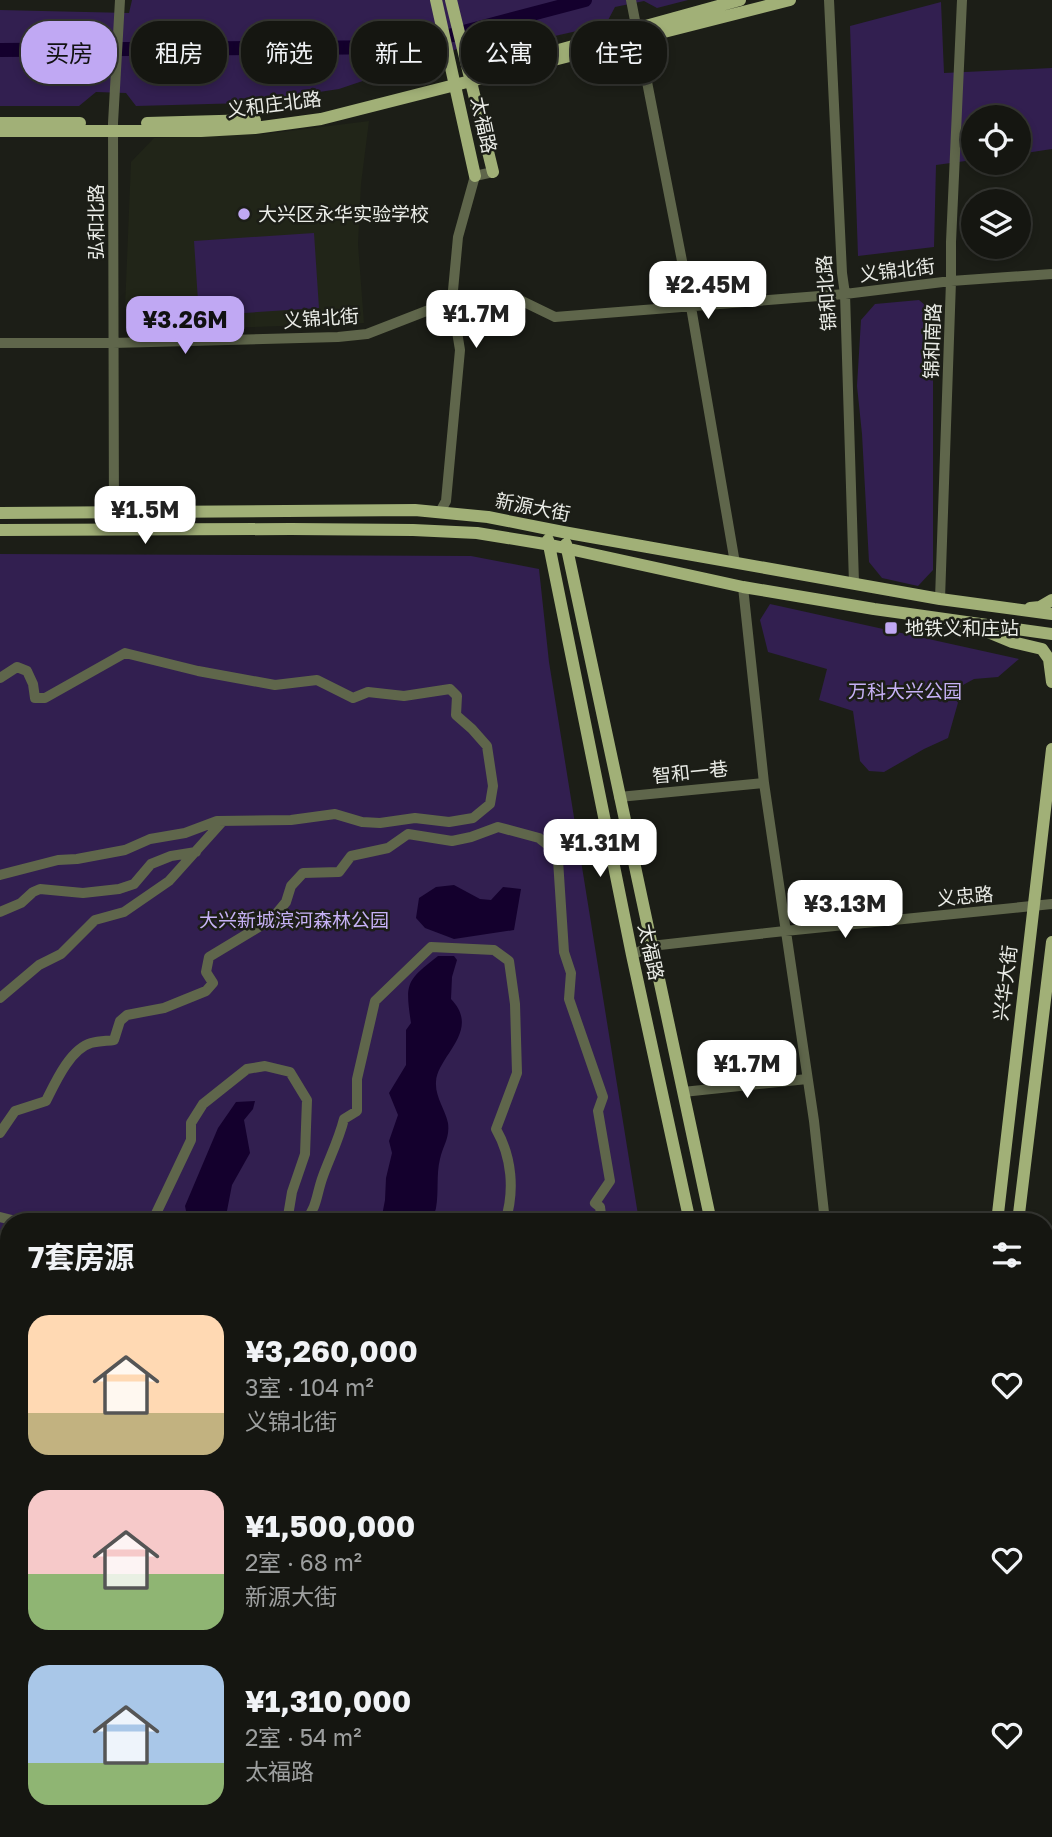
<!DOCTYPE html>
<html lang="zh">
<meta charset="utf-8">
<style>
:root{--surface:#151611;--page:#22231f;--text:#f1f3f6;--muted:#9d9f9f;--line:#343531;--accent:#c0a8f3}
body{margin:0;font-family:"Golos Text","Noto Sans SC",sans-serif;background:var(--page);color:var(--text);height:100vh;display:flex;flex-direction:column;font-size:26px;white-space:nowrap}
*{box-sizing:border-box;margin:0}
p{font-size:23px;color:var(--muted)}
.icon{flex:none;width:38px;height:38px;fill:none;stroke:currentColor;stroke-width:2;stroke-linecap:round;stroke-linejoin:round}
.map{position:relative;flex:1;overflow:hidden}
.side{position:absolute;left:0px;top:1213px;width:1054px;height:625px;display:flex;flex-direction:column;background:var(--surface);border-radius:28px 28px 0 0;box-shadow:0 4px 10px #0003,0 0 0 2px var(--line)}
.side>*{flex:none}
.hud{position:absolute;left:21px;top:21px;width:700px;height:63px;display:flex;gap:14px}
.tools{position:absolute;left:961px;top:105px;display:grid;gap:14px}
.tools a{display:grid;place-items:center;width:70px;height:70px;border-radius:50%;background:var(--surface);box-shadow:0 4px 10px #0003,0 0 0 2px var(--line);font-size:35px}
.price{position:absolute;translate:-50% -60px;padding:0 16px;border-radius:14px;background:#fff;color:#222;font-size:23px;line-height:46px;filter:drop-shadow(0 2px 4px #0008)}
.price::after{content:'';position:absolute;left:50%;top:42px;width:21px;height:16px;margin-left:-10px;background:inherit;clip-path:polygon(0 0,100% 0,50% 100%)}
.price.current{background:var(--accent);color:#111}
ul{padding:0;list-style:none}
li{display:flex;align-items:center;gap:21px;height:175px;padding:0 28px}
li span{display:grid;place-items:center;flex:none;width:196px;height:140px;border-radius:21px;color:#555}
li>.icon{margin-inline-start:auto}
span .icon{width:84px;height:84px;fill:#fffc;stroke-width:1}
li b{font-size:30px}
h2{display:flex;justify-content:space-between;align-items:center;height:84px;padding:0 28px;font-size:30px}
.chip{padding:0 24px;border-radius:28px;background:var(--surface);box-shadow:0 4px 10px #0003,0 0 0 2px var(--line);font-size:24px;line-height:63px}
.chip.current{background:var(--accent);color:#111}
.map>svg:first-child{display:block}
</style>
<div class="map">
<svg width="1052" height="1837" viewBox="0 0 1052 1837">
<rect width="100%" height="100%" fill="#1c1e17"/>
<path fill="#212518" d="M369,121L361,184L358,244L364,323L197,329L143,321L125,308L131,162L154,138L265,134Z"/>
<path fill="#321f50" d="M132,0H688L657,8L644,1L615,7L606,24C564,35 522,42 480,52L472,44L339,89L246,103L136,106L126,93L96,92L79,106H0V10L129,13Z
M941,2L944,73L1052,68V149L1019,154L1018,117H973V160L936,165L934,247L858,256L850,26Z
M314,233L319,308L199,316L194,241Z
M919,300L933,312V570L918,586L882,578L869,562L862,434L857,386L861,320L875,304Z
M0,554L471,556L539,569L549,662L639,1221L9,1222V1829H736L738,1837H0Z
M770,604L1019,659L998,677L974,679L963,685L948,738L924,749L884,772L869,771L860,761L853,711L819,700L827,669L768,652L760,620Z
M1052,1525V1837H971L972,1829H1045V1526Z"/>
<path fill="#14002d" d="M454,885L480,899L491,900L503,887L521,889L514,930L454,939L425,928L416,918L419,898L436,887Z
M438,956H454L457,960L452,977L451,999C482,1031 437,1056 436,1082C435,1097 445,1109 448,1123C450,1138 443,1145 440,1159C436,1175 439,1192 436,1208C435,1214 431,1217 428,1221H381L385,1200L386,1178L392,1153L389,1141L398,1115L389,1093L406,1065V1030L411,1023C405,983 406,981 438,956Z
M255,1101L253,1109L244,1120L250,1153L232,1185L225,1221H188L185,1206L218,1128L236,1102Z
M9,1321V1363L0,1369V1329Z
M200,1829H253L258,1837H204Z
M379,1829H428L434,1835L458,1829H483V1837H390Z"/>
<g fill="none" stroke-linecap="round" stroke-linejoin="round">
<path stroke="#14002d" stroke-width="14" d="M0,50L407,47L585,0"/>
<path stroke="#5f664b" stroke-width="10" d="M631,0L691,307L735,563
M829,0L842,273L845,294L854,583
M0,343H113L338,337L367,334L452,301H522L555,317L845,294L951,281L1052,274
M440,512L446,501L460,350L452,301L458,237L475,176L493,172
M114,529L113,123L120,0
M743,587L764,783L814,1121L825,1222
M940,599L951,281V242L962,0
M0,678L17,667L27,671L33,684L35,698H45L125,653L198,671L275,685L317,680L353,698L368,692L404,696L450,689L457,696L456,715L472,729L487,746L493,786L490,804L473,818L449,822L415,818L380,823L362,822L335,814L291,820L217,821L185,833L150,839L125,850L77,859L58,860L0,875
M619,797L764,783
M0,912L21,903L33,892L40,889L83,893L119,889L134,884L151,864L171,856L196,852
M632,955L651,946L785,931L1052,904
M0,998L39,965L61,954L95,920L124,912L169,881L222,822
M683,1092L807,1079
M0,1133L15,1111L46,1101C55,1083 70,1049 91,1043C99,1041 107,1041 114,1040L120,1021L127,1015L164,1008L206,991L213,983L206,972L209,957L272,919L286,902L291,886L303,873L339,872L351,856L388,848L408,834L452,841L471,837L498,827L539,838L553,849L558,860L564,952L571,973L569,999L603,1097L598,1111L610,1181L595,1203L600,1207L602,1222
M0,1217L20,1222
M152,1222L191,1140V1123L203,1104L247,1069L265,1066L290,1072L307,1100L305,1154L292,1192L287,1222
M305,1222C318,1205 316,1195 323,1176C330,1157 339,1139 344,1119L357,1111V1079L375,1001L431,947L494,950L509,961L515,1004L517,1073L496,1129C512,1157 515,1191 505,1222
M0,1310L9,1300
M1045,1349H1052
M0,1491L9,1484
M1045,1528H1052
M0,1616L9,1606
M1045,1630L1052,1634
M0,1636L9,1638
M0,1819L9,1820
M69,1829L99,1837
M112,1829L116,1837
M147,1829L151,1837
M285,1829L291,1837
M726,1829L727,1837
M612,1837L615,1829
M967,1837L968,1829"/>
<path stroke="#a1b077" stroke-width="12" d="M436,0L475,176
M451,0L493,172
M504,65L740,0
M0,123H80
M147,123L255,120
M0,131H201L255,128L321,119L790,0
M0,513L415,510L488,517L563,532L940,599L1052,614
M0,530L291,529L413,530L477,533L551,545L743,587L874,609L1052,634
M548,540L632,955L690,1222
M566,544L711,1222
M1030,608L1040,607L1052,600
M983,630L1012,642L1042,649L1049,659L1052,682
M997,1222L1052,749
M1018,1222L1052,942"/>
</g>
<g fill="#c0a8f3" stroke="#1c1e17" stroke-width="2.5">
<circle cx="244" cy="214" r="7"/>
<rect x="884" y="621" width="14" height="14" rx="3.5"/>
</g>
<g text-anchor="middle" stroke-width="5" stroke-linejoin="round" paint-order="stroke">
<g font-size="19" fill="#eaece7" stroke="#1c1e17">
<text transform="translate(274 104) rotate(-7)" y="7">义和庄北路</text>
<text transform="translate(484 125) rotate(78)" y="7">太福路</text>
<text transform="translate(96 222) rotate(-90)" y="7">弘和北路</text>
<text transform="translate(897 270) rotate(-7)" y="7">义锦北街</text>
<text transform="translate(826 293) rotate(-94)" y="7">锦和北路</text>
<text transform="translate(321 318) rotate(-4)" y="7">义锦北街</text>
<text transform="translate(932 341) rotate(-88)" y="7">锦和南路</text>
<text transform="translate(533 507) rotate(11)" y="7">新源大街</text>
<text transform="translate(690 772) rotate(-6)" y="7">智和一巷</text>
<text transform="translate(965 896) rotate(-5)" y="7">义忠路</text>
<text transform="translate(651 952) rotate(78)" y="7">太福路</text>
<text transform="translate(1005 983) rotate(-83)" y="7">兴华大街</text>
</g>
<g font-size="19" fill="#eaece7" stroke="#1c1e17" text-anchor="start">
<text x="258" y="221">大兴区永华实验学校</text>
<text x="905" y="635">地铁义和庄站</text>
</g>
<g font-size="19" fill="#c6b1f5" stroke="#1c1e17">
<text x="905" y="698">万科大兴公园</text>
<text x="294" y="927">大兴新城滨河森林公园</text>
</g>
</g>
</svg>
<div class="tools">
<a><svg class="icon" aria-label="locate" viewBox="0 0 24 24"><circle cx="12" cy="12" r="6"/><path d="M12 2v4M12 18v4M2 12h4M18 12h4"/></svg></a>
<a><svg class="icon" aria-label="layers" viewBox="0 0 24 24"><path d="M12 4l9 5-9 5-9-5zM3 14l9 5 9-5"/></svg></a>
</div>
<b class="price" style="left:708px;top:321px">¥2.45M</b>
<b class="price" style="left:476px;top:350px">¥1.7M</b>
<b class="price current" style="left:185px;top:356px">¥3.26M</b>
<b class="price" style="left:145px;top:546px">¥1.5M</b>
<b class="price" style="left:600px;top:879px">¥1.31M</b>
<b class="price" style="left:845px;top:940px">¥3.13M</b>
<b class="price" style="left:747px;top:1100px">¥1.7M</b>
<div class="hud">
<a class="chip current">买房</a>
<a class="chip">租房</a>
<a class="chip">筛选</a>
<a class="chip">新上</a>
<a class="chip">公寓</a>
<a class="chip">住宅</a>
</div>
<section class="side">
<h2>7套房源<svg class="icon" aria-label="filters" viewBox="0 0 24 24"><path d="M4 7h16M4 17h16"/><circle cx="9" cy="7" r="2"/><circle cx="15" cy="17" r="2"/></svg></h2>
<ul>
<li><span style="background:linear-gradient(#ffd9b3 70%,#c2b280 0)"><svg class="icon" aria-label="home" viewBox="0 0 24 24"><path d="M3 11l9-7 9 7M6 9v11h12V9"/></svg></span><div><b>¥3,260,000</b><p>3室 · 104 m²</p><p>义锦北街</p></div><svg class="icon" aria-label="heart" viewBox="0 0 24 24"><path d="M12 20l-8-8c-3-5 5-10 8-4 3-6 11-1 8 4z"/></svg></li>
<li><span style="background:linear-gradient(#f6c9c9 60%,#8fb573 0)"><svg class="icon" aria-label="home" viewBox="0 0 24 24"><path d="M3 11l9-7 9 7M6 9v11h12V9"/></svg></span><div><b>¥1,500,000</b><p>2室 · 68 m²</p><p>新源大街</p></div><svg class="icon" aria-label="heart" viewBox="0 0 24 24"><path d="M12 20l-8-8c-3-5 5-10 8-4 3-6 11-1 8 4z"/></svg></li>
<li><span style="background:linear-gradient(#a9c7e8 70%,#8fb573 0)"><svg class="icon" aria-label="home" viewBox="0 0 24 24"><path d="M3 11l9-7 9 7M6 9v11h12V9"/></svg></span><div><b>¥1,310,000</b><p>2室 · 54 m²</p><p>太福路</p></div><svg class="icon" aria-label="heart" viewBox="0 0 24 24"><path d="M12 20l-8-8c-3-5 5-10 8-4 3-6 11-1 8 4z"/></svg></li>
</ul>
</section>
</div>
